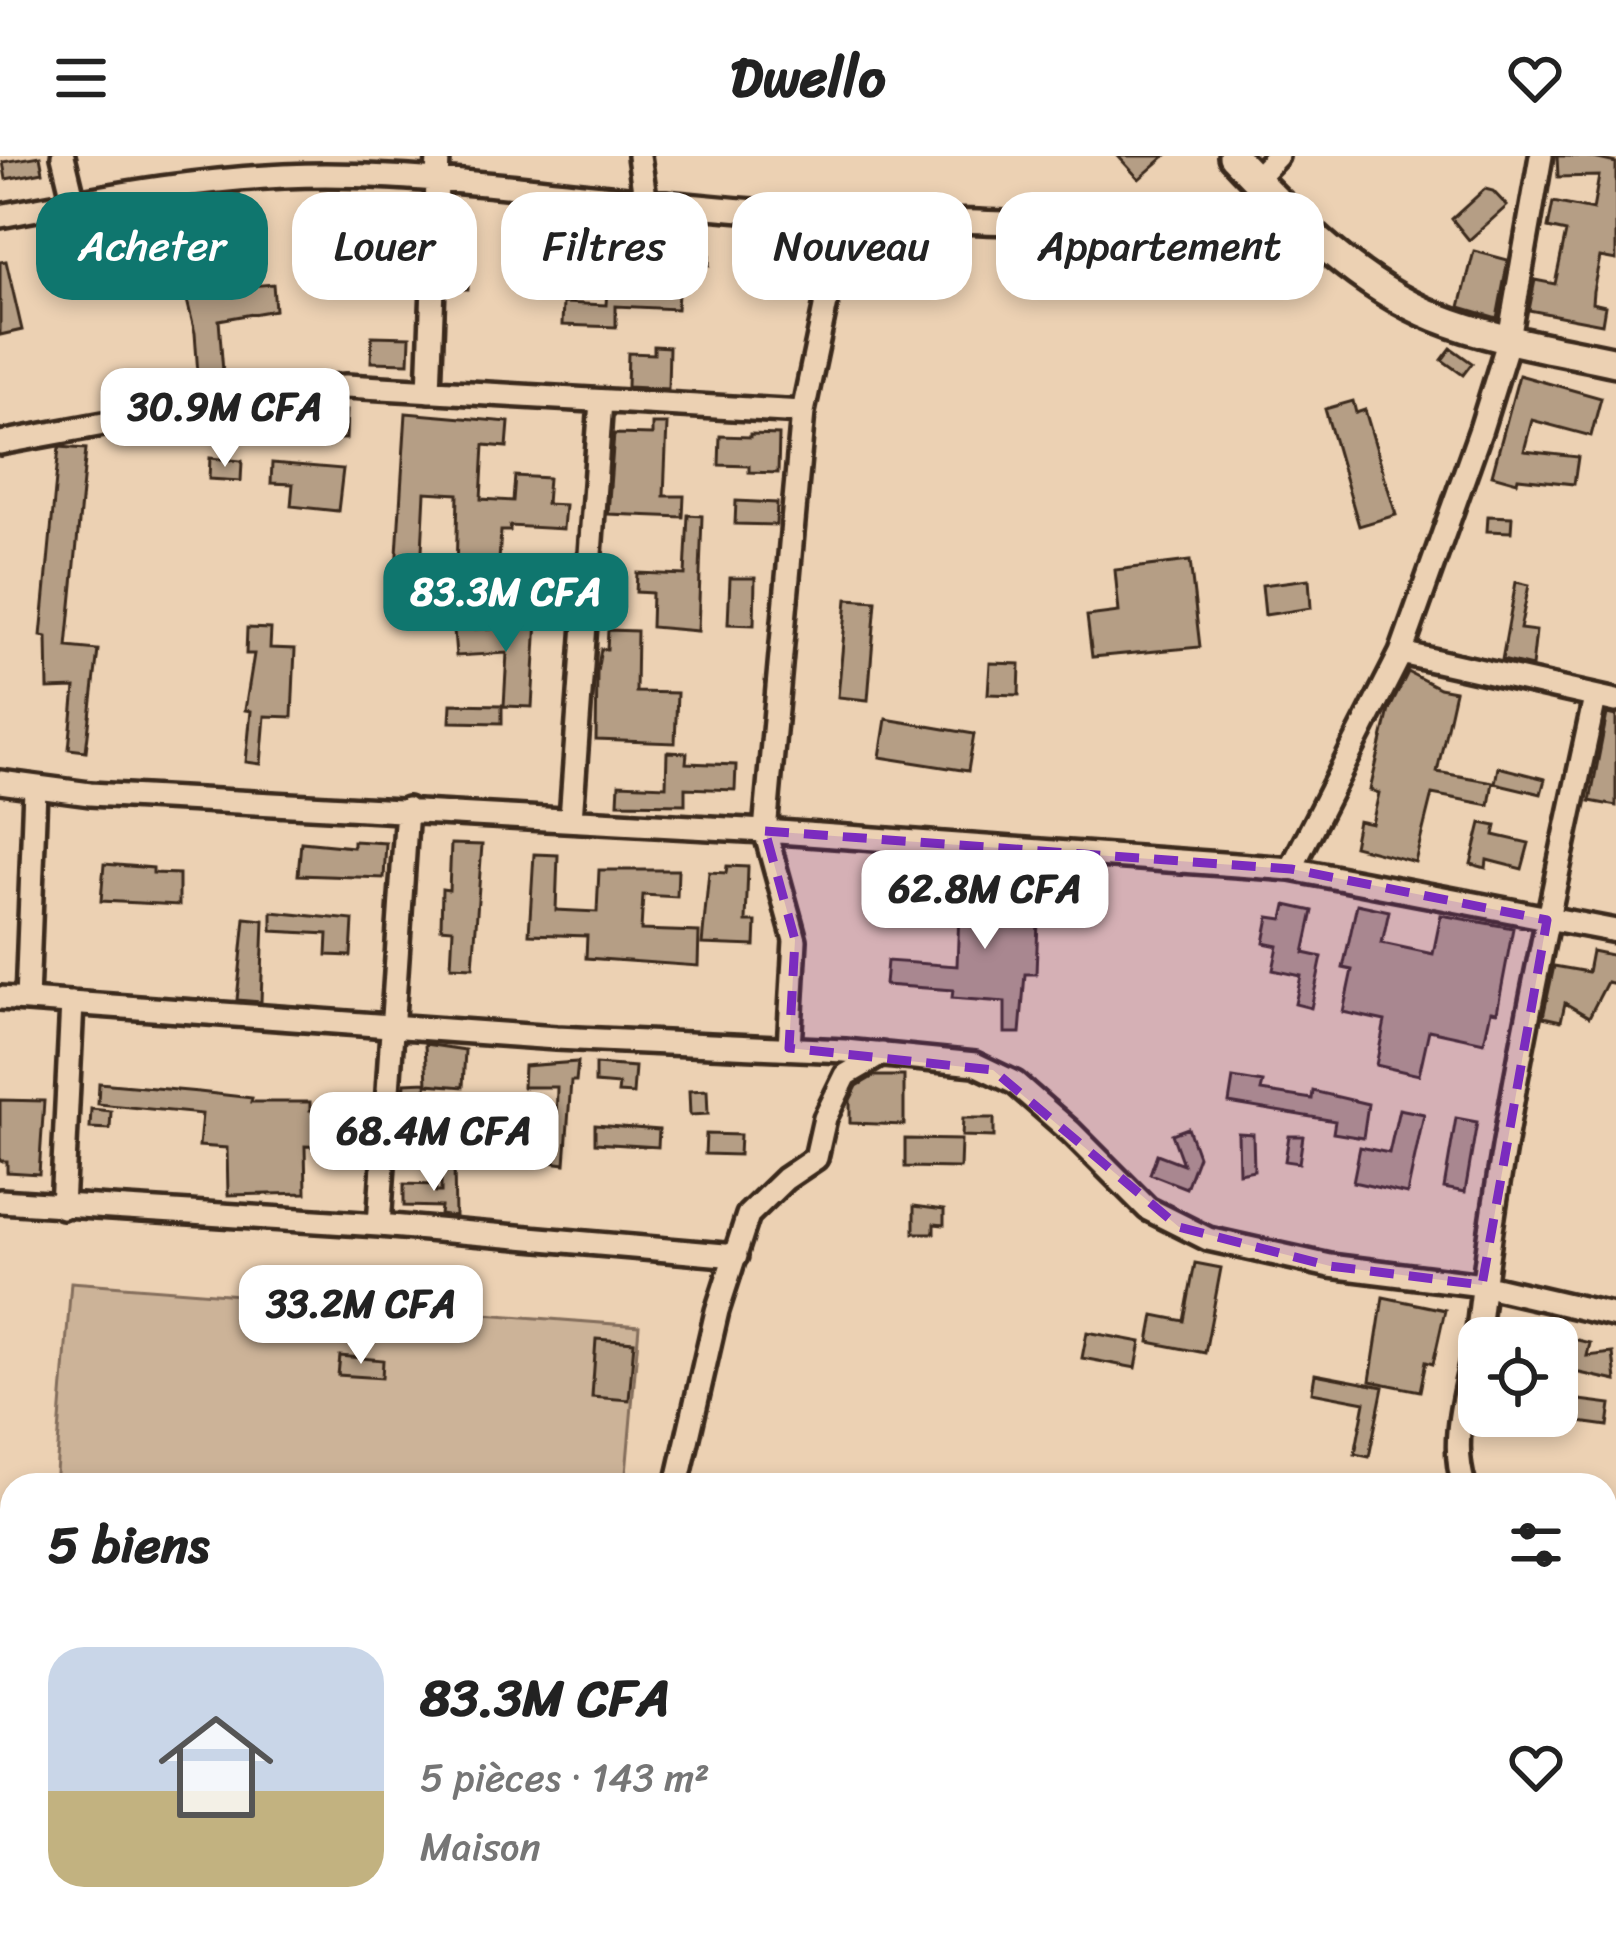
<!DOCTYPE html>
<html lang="fr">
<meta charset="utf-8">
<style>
:root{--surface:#fff;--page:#f2f2f2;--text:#222;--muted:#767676;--accent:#0f766e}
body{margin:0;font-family:Sriracha,sans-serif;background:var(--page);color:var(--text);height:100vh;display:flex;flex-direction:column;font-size:45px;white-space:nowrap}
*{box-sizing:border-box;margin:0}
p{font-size:39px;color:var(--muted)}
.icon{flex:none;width:66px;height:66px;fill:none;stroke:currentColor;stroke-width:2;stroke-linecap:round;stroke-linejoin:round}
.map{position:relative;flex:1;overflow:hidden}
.side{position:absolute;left:0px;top:1317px;width:1617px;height:468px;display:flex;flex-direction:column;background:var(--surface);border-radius:36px 36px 0 0;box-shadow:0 6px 18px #0003}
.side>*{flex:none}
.top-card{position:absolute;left:36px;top:36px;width:1545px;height:108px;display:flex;gap:24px}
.tools{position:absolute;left:1458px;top:1161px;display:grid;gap:24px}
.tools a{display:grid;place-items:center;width:120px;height:120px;border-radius:24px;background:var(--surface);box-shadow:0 6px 18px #0003;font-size:60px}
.price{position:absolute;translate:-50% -102px;padding:0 27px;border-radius:24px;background:#fff;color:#222;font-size:39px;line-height:78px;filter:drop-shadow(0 3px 6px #0008)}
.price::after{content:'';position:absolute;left:50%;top:72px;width:36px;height:27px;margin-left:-18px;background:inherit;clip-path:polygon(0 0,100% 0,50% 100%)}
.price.current{background:var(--accent);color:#fff}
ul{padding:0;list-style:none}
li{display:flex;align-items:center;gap:36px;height:300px;padding:0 48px}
li span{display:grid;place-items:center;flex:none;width:336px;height:240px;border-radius:36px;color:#555}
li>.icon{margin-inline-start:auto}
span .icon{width:144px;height:144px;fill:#fffc;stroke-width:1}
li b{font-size:51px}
h2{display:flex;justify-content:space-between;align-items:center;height:144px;padding:0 48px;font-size:51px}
.pill{padding:0 42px;border-radius:36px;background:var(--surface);box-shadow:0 6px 18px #0003;font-size:42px;line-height:108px}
.pill.current{background:var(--accent);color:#fff}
header{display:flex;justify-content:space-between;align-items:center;height:156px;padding:0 48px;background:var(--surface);font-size:54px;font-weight:700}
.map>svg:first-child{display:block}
</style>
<header><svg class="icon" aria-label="menu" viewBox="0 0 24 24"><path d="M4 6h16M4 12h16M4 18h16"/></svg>Dwello<svg class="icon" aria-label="heart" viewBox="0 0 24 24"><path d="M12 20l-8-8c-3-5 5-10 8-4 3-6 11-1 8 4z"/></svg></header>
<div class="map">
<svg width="1616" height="1785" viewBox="0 0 1616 1785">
<rect width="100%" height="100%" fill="#ecd1b3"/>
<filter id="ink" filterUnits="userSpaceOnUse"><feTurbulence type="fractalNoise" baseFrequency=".00833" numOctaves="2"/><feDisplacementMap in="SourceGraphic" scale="24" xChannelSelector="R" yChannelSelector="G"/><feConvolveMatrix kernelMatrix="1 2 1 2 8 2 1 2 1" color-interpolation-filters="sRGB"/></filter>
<g filter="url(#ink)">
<path fill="#ccb398" stroke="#846e5b" stroke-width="3" d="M71,1126L639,1170L625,1329H55Z"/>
<path fill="#b59e85" stroke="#3b2a1e" stroke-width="3" d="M40,0L43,16L6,23L3,6Z
M1118,0H1165L1139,23Z
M1557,0H1585L1616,7V104L1600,101L1593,135L1592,147L1605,150L1602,168L1529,154L1535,124L1555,128L1566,76L1548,72L1553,46L1593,54L1599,20L1558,21Z
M1485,33L1493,35L1507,50L1469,84L1452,63Z
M603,66L604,93L567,94L566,68Z
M681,75L710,76L709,109L680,107Z
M756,84L788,85L785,142H763L764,106L755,105Z
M1474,95L1508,104L1497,162L1460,151Z
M455,99H469L468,133H454Z
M380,102L381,111L418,113L417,131L343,130L342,103Z
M6,105L22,174L0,179V106Z
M1067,105L1101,106L1100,124L1067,123Z
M235,115L237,131L273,128L275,154L219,164L223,216L198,218L195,177L186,140L179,141L177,124Z
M607,134L678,137L677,153L616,150V171L562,169L563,147L606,149Z
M372,180L410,181L409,207L371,206Z
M654,190L669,191L668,233L627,231L628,197L654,198Z
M1451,192L1472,207L1463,219L1442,204Z
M1519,219L1601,242L1591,280L1532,264L1524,295L1578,301L1574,328L1518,322L1517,326L1492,319Z
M1353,245L1356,257L1365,254L1396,359L1359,370L1325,253Z
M296,253L347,254L346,283L296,282Z
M406,257L509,266L507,291L484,289L481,343L513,345L515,320L548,322L546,348L565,349L563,373L510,370V375H501L498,420L456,418L458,338L425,336L421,415L396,414Z
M652,268H667L664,340H684L683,361L608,358L614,278L652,279Z
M750,278L779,279L778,317L749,316V310L719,309L720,280L750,281Z
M59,291L86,293L67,491L98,494L86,595L69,593L75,532L48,533L47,481L41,480Z
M210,302L242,305L241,325L209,323Z
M272,307L343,313L338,355L291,350L293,328L271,327Z
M736,345L777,347L776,369L735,368Z
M688,359L702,360L698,475L651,471L652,437L636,436L637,417L685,419Z
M1488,360L1512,361L1511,376L1487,375Z
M1190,405L1200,491L1092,501L1087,460L1119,456L1115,414Z
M730,422H755L754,469L728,468Z
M1309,423L1311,452L1265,459L1262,429Z
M1516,426L1529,429L1520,473L1536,475L1532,511L1502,504Z
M847,443L876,445L868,544L838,541Z
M509,463L537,464L532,551L504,550L507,497L456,500L454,474L509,471Z
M247,472L271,473L270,492L295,493L292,561L265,560L261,608L246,606L251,555L245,554L254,498H246Z
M608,474L637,475L636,536L677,537L675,587L596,584L597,516L601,493H607Z
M990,507L1020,508L1019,539L988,538Z
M1408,516L1439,532L1455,535L1437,616L1493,626L1489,649L1432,638L1415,706L1353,690L1358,665L1372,668L1379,637L1370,634L1389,554Z
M451,548L502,549V567L450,566Z
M1607,558L1616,560V650L1590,645Z
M886,563L974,578L968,615L880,601Z
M667,596L687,597L686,607L736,609L735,634L685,632V648L618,647L619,628L666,630Z
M1498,611L1545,623L1541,638L1495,627Z
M1481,667L1496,670L1494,679L1529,687L1522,713L1487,704L1486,712L1471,708Z
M353,685L386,687L384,722L298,719L301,686L353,691Z
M451,688L482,689L473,811L451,810L453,773L441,772L442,733L449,734Z
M534,698L558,699L556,754L597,756L599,714H678L677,741L643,739L641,774L699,776L698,810L586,802L587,780L529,778Z
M104,708L153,712V717L179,718V749L101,745Z
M727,710L748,711L746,766H756L755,790L702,788L709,716L726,717Z
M960,730L1039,738L1036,818H1025L1020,877H1005V846L952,842L953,834L885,829L887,805L957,810Z
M1357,748L1389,755L1382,787L1433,798L1441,759L1513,772L1497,856L1491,855L1484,886L1429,874L1419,919L1376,909L1385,865L1343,856L1352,814L1343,812Z
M1286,749L1313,755L1304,797L1322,801L1311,852L1295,848L1301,820L1273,814L1278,790L1264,787L1269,761L1283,763Z
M272,756L353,764L351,800L327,799L328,778L272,775Z
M245,762L264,764L261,846L237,844Z
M1592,795L1616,800V828L1607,826L1589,861L1565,847L1561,865L1543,861L1554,810L1588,816Z
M425,888L465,894L463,931L427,928Z
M578,906L576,925H571L565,1008L513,1001L407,997L408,972L402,971L405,927L426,926L428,959L465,961V952L520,953L517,980L548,984L549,971L556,972L557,931H523L524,910Z
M595,908L635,911L633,938L618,937L619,929L595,927Z
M874,920H904V969L850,967V944L857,930Z
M1233,922L1263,927L1261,935L1312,943L1313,935L1368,948L1363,982L1333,977L1335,965L1229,947Z
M99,927L199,936L252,942L251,946H310V954L334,956L332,991L305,990L306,1037L228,1039L227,992L199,990L202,958L98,948Z
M707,934L708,958L690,959L689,935Z
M0,944L44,945L39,1018L7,1016V1005H0Z
M91,953L111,955L110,973L90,972Z
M1399,953L1424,958L1407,1038L1353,1026L1360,991L1389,997Z
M963,962H994V981L962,980Z
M1456,962L1477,966L1465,1036L1444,1032Z
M595,969L659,974L658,991L595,987Z
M1188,972L1198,1000L1186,1032L1150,1018L1157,998L1183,1008L1172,978Z
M1238,977L1253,978L1254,1014L1239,1017Z
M706,978L740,979L739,999L705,998Z
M1289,980H1303L1299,1007L1285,1005Z
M905,983L961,984L960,1012L905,1011Z
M441,1011H454L455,1061L440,1059L441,1051L404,1050V1028L436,1029V1036H441Z
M914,1050L944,1054V1069L934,1068V1077H914Z
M1195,1107L1221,1112L1205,1197L1149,1186L1154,1159L1184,1165Z
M1383,1141L1445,1154L1433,1208L1426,1206L1420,1235L1370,1225Z
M1087,1176L1141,1186L1136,1212L1082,1202Z
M1557,1179L1590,1187L1587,1200L1613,1197L1616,1225L1557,1212Z
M596,1183L634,1186L629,1244L592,1241Z
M340,1200L383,1204L382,1222L338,1219Z
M1315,1218L1383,1231L1369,1301L1355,1298L1365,1246L1312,1236Z
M1557,1241L1611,1248L1608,1270L1557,1263Z"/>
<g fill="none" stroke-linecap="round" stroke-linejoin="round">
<g stroke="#3b2a1e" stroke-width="30">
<path id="minor" d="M63,0L74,46
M639,0L646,48
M1255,23L1277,0
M0,60C106,40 217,19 325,19C473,20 620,46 769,56C947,68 1126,69 1305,75
M429,235L438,0
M0,287L284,235L346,230L803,256
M1401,497L1616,545
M0,626L90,638L765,675L1291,713L1616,775
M571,663L601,245
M1291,713L1401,497L1481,273L1509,183L1541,0
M0,842L556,882L845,895L975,908L1015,927L1071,976L1148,1053L1208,1083L1330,1110L1482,1129L1616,1160
M27,844L35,633
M789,892L795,784L765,675L803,256L844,61
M0,1045L379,1069L736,1100
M62,1051L72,847
M379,1069L407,653
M677,1329L717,1155L748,1059L785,1023L816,1002L825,962L846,919L882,898
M1464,1329C1447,1277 1473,1218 1479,1166C1503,956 1551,748 1595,542
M1605,1592L1616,1612
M0,1605L12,1608
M543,1773L557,1785"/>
</g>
<g stroke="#3b2a1e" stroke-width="36">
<path id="tertiary" d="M1233,0C1293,62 1353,127 1436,161C1493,184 1556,193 1616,206"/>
</g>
<use href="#minor" stroke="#ecd1b3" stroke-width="21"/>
<use href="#tertiary" stroke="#ecd1b3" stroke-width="27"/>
</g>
</g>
<path fill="#7b2cbf" fill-opacity="0.2" stroke="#7b2cbf" stroke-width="9" stroke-dasharray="24 15" stroke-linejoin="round" d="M765,675L1291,713L1547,764L1482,1129L1330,1110L1179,1071L993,914L789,892L795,784Z"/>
</svg>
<div class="tools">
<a><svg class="icon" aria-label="locate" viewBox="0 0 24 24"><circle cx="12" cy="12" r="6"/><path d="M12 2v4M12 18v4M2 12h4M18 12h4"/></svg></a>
</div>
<b class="price" style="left:225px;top:314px">30.9M CFA</b>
<b class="price current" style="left:506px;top:499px">83.3M CFA</b>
<b class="price" style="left:985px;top:796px">62.8M CFA</b>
<b class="price" style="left:434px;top:1038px">68.4M CFA</b>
<b class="price" style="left:361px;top:1211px">33.2M CFA</b>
<div class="top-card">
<a class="pill current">Acheter</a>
<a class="pill">Louer</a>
<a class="pill">Filtres</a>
<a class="pill">Nouveau</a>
<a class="pill">Appartement</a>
</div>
<section class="side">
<h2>5 biens<svg class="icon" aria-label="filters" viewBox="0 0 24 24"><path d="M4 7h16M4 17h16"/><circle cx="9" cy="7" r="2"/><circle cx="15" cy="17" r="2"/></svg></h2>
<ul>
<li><span style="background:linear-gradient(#c9d6e8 60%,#c2b280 0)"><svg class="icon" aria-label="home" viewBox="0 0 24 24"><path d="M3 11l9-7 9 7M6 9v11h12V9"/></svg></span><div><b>83.3M CFA</b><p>5 pièces · 143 m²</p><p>Maison</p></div><svg class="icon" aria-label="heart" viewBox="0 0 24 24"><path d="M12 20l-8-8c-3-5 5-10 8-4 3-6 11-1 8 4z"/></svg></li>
</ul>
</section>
</div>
